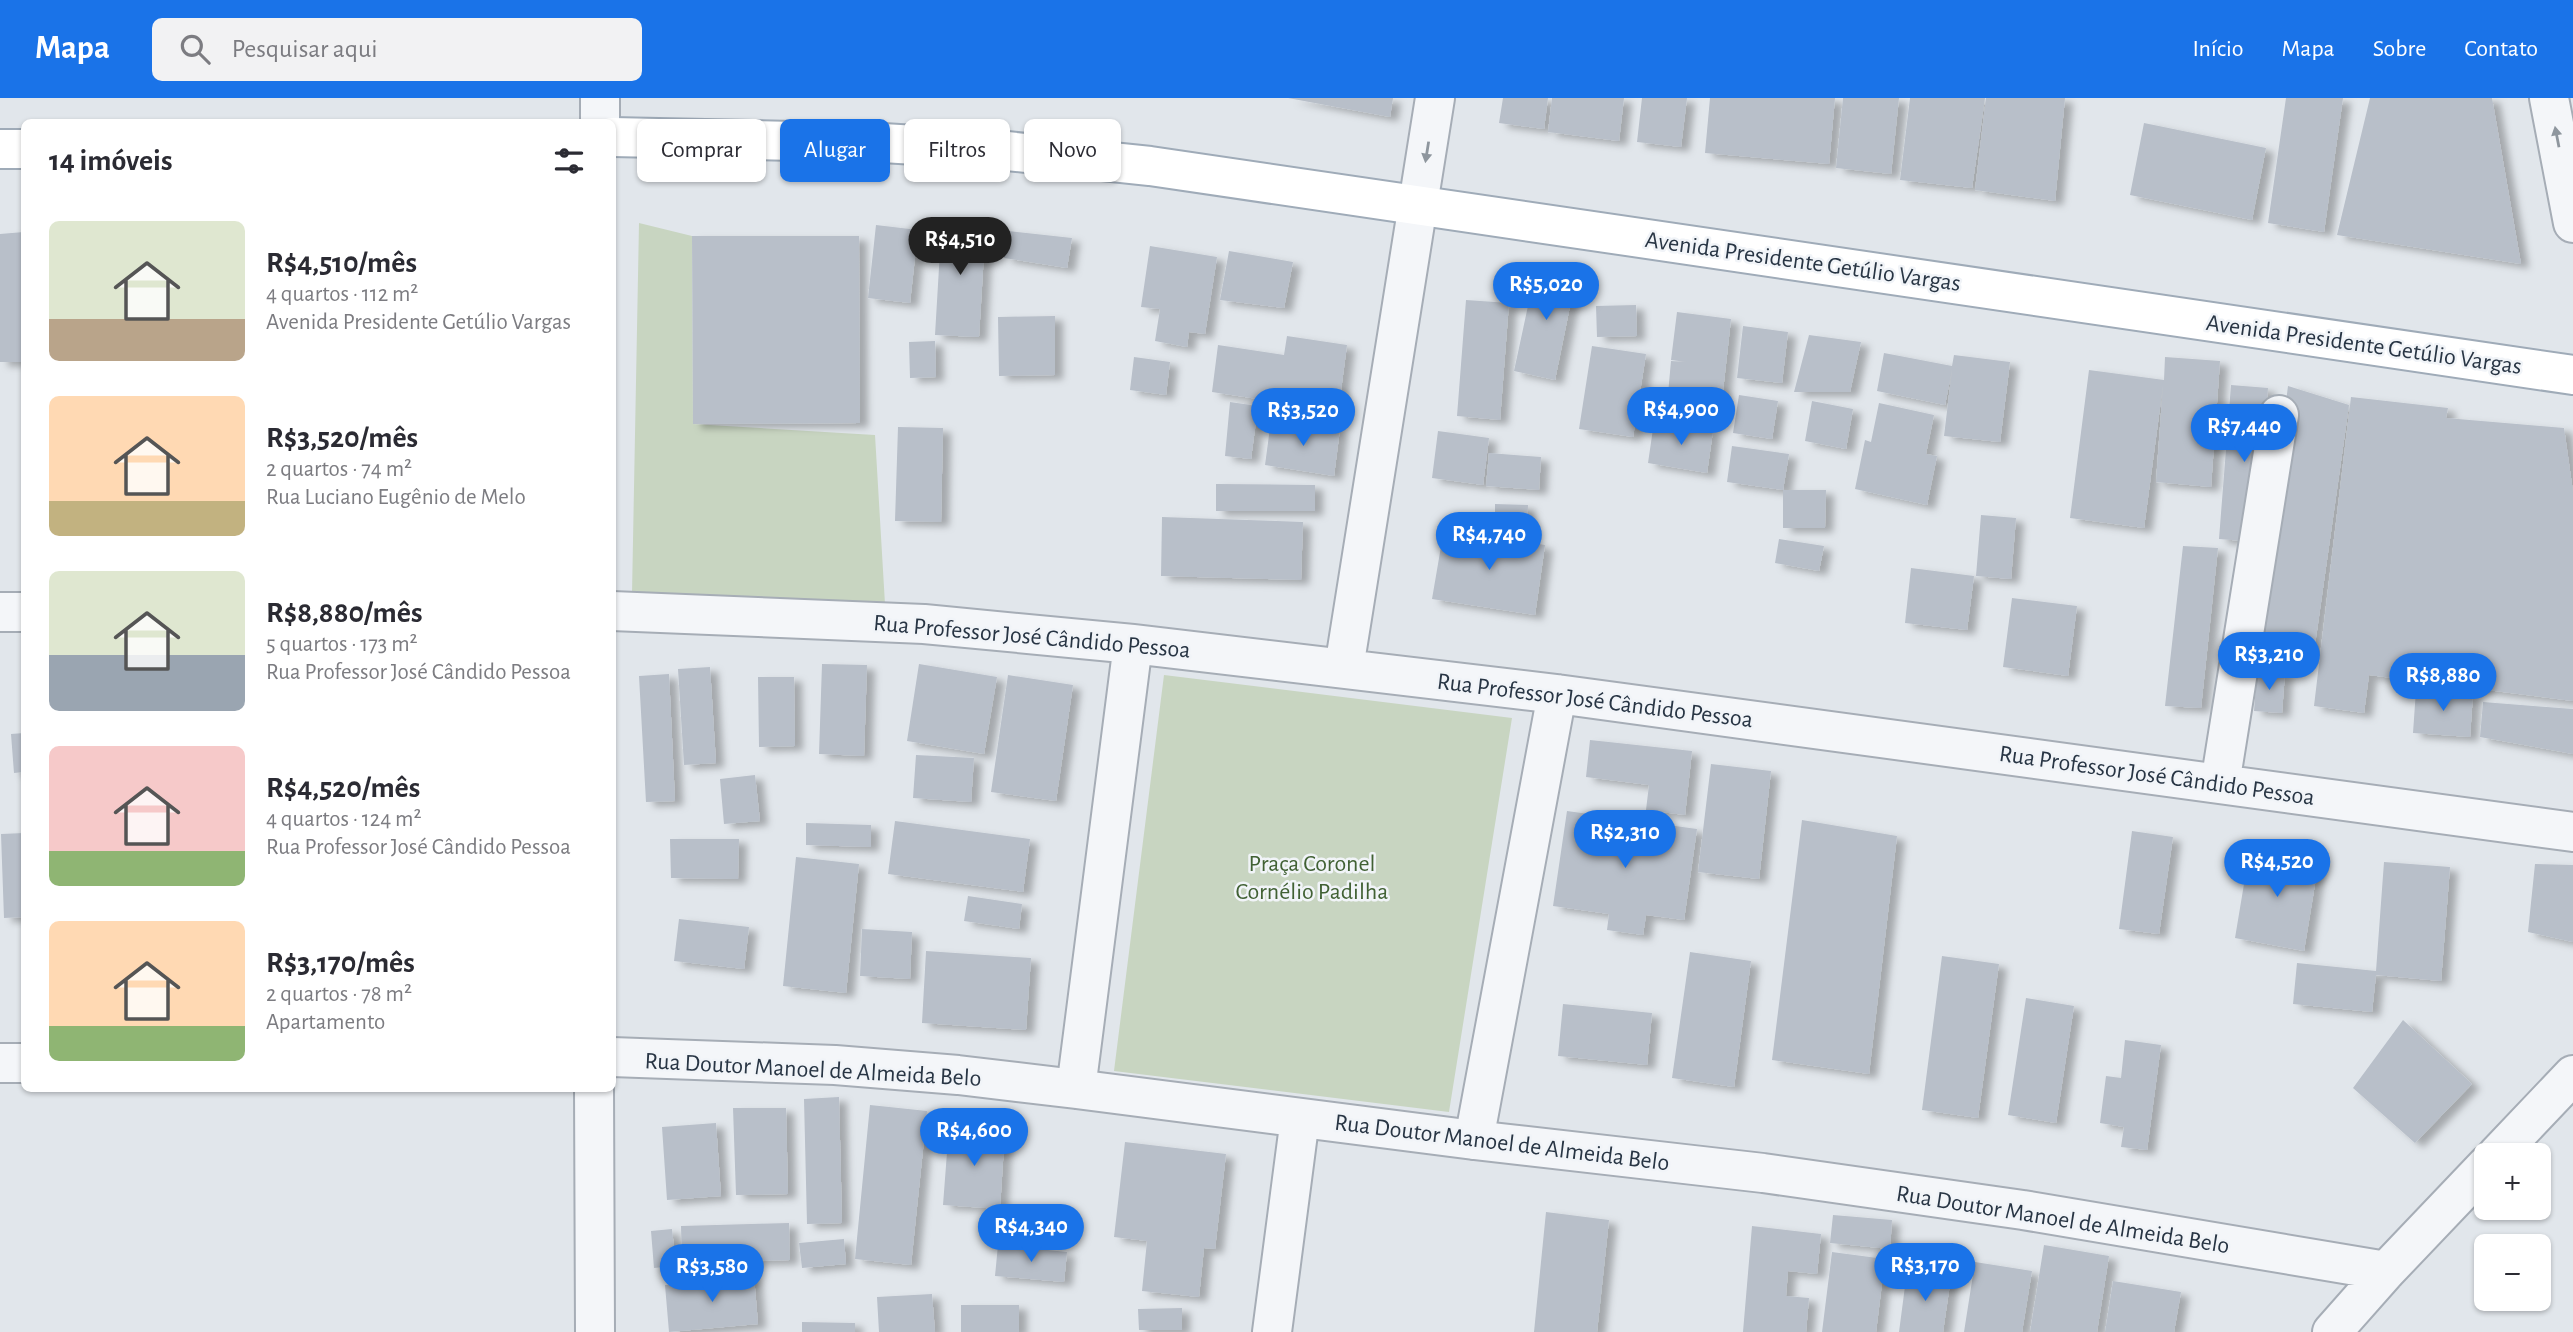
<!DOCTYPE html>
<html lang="pt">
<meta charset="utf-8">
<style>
:root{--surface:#fff;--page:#f2f2f3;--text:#2b2b33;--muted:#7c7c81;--accent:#1a73e8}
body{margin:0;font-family:"Alegreya Sans",sans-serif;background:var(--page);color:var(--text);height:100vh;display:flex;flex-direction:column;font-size:26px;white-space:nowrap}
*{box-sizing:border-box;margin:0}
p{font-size:23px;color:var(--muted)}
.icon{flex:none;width:38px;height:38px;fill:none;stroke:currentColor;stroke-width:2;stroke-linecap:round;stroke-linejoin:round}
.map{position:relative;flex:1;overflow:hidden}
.side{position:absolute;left:21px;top:21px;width:595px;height:973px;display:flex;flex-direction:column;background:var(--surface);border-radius:10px;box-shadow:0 2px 5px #0004}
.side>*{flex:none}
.top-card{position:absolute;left:637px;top:21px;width:665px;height:63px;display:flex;gap:14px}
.controls{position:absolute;left:2474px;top:1045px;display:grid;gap:14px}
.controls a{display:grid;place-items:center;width:77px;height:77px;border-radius:10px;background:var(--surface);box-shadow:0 2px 5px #0004;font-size:35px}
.price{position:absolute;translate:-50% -60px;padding:0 16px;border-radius:24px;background:var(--accent);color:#fff;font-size:23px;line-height:46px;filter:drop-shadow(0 2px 4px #0008)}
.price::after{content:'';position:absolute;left:50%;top:42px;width:21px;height:16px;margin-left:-10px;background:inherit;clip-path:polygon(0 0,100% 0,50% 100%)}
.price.selected{background:#222;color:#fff}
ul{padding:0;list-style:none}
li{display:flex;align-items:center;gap:21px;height:175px;padding:0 28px}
li span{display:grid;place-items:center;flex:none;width:196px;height:140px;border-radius:10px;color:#555}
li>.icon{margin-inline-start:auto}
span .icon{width:84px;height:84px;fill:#fffc;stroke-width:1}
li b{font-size:30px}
h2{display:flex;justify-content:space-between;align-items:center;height:84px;padding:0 28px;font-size:30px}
.chip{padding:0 24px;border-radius:10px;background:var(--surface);box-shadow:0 2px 5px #0004;font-size:24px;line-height:63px}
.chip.selected{background:var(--accent);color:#fff}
header{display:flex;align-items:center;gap:42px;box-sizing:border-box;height:98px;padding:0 35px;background:var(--accent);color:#fff}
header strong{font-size:33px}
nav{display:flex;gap:38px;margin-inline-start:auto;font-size:24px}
.search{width:490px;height:63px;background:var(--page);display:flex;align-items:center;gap:18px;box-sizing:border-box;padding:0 24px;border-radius:10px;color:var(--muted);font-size:26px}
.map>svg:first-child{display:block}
</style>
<header>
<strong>Mapa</strong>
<div class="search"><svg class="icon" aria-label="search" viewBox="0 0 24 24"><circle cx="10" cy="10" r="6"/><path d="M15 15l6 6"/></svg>Pesquisar aqui</div>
<nav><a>Início</a><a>Mapa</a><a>Sobre</a><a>Contato</a></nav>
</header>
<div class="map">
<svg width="2573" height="1234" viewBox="0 0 2573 1234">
<defs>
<filter id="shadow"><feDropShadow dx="8" dy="4.5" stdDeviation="3.5" flood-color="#0004"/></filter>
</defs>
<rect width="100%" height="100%" fill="#e1e6eb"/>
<path fill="#c8d5c1" d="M639,125L692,138L693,326L875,337L885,506L632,496Z
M1164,577L1512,620L1449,1014L1114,973Z"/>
<path fill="#b8bfc9" filter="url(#shadow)" d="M1288,0H1393L1390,19Z
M1503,0H1548L1544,31L1499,25Z
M1552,0H1624L1619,43L1548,34Z
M1642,0H1687L1681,49L1637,44Z
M1710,0H1835L1829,66L1705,55Z
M1843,0H1899L1891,76L1836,70Z
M1910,0H1985L1972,90L1900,82Z
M1986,0H2065L2055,103L1975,92Z
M2286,0H2343L2324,134L2268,125Z
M2370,0H2492L2521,166L2337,137Z
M2144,25L2266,50L2252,122L2130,97Z
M942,119L986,122L979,239L935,237Z
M876,127L918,132L910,205L868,200Z
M1008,133L1072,140L1067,170L1004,160Z
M24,134V264H0V136Z
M692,138H859L860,325L693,326Z
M1150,148L1217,159L1205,236L1189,234L1187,249L1155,243L1160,211L1141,209Z
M1229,153L1293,164L1284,210L1220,202Z
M1537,166L1577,174L1555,282L1514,273Z
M1466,202L1509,205L1500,322L1457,318Z
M1636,207L1637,238L1597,239L1596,208Z
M1677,214L1731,221L1722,302L1668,296L1671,263L1687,264L1671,262Z
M1055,218V277L999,278L998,219Z
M1743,228L1788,234L1782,285L1737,280Z
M1809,237L1861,244L1850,294H1794Z
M1287,238L1347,247L1337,323L1276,314L1277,304L1212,294L1218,247L1284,257Z
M935,243L936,279L910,280L909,244Z
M1592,248L1646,256L1633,339L1579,331Z
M1884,255L1952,268L1954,257L2010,264L2000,344L1944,338L1952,272L1945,307L1877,293Z
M1134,259L1170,264L1166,297L1130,292Z
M2165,259L2220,263L2211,389L2156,384L2163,287L2144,430L2070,420L2089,272L2164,282Z
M2231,287L2268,290L2257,444L2219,441Z
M2288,288L2349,307L2313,561L2254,556Z
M1739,297L1778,303L1772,341L1733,335Z
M2351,299L2448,310L2446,320L2564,330L2573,394V603L2369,577L2364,615L2314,608Z
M1812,303L1853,311L1846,351L1805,343Z
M1230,304L1258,308L1251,361L1225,358Z
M1879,305L1934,317L1926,356L1937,358L1927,407L1855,391L1865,342L1871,344Z
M1271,322L1340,331L1334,378L1265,367Z
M1654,324L1713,333L1707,375L1648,365Z
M898,329L943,330L941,424L895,423Z
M1438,333L1489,340L1483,387L1432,380Z
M1732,348L1789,356L1783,392L1727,384Z
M1489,355L1541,359L1539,392L1486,388Z
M1216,386L1315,387V413H1216Z
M1783,392H1826L1825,430H1783Z
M1495,406L1528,407L1527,432L1495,431Z
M1981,417L2016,420L2011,481L1976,478Z
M1162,419L1303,424L1301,482L1161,478Z
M1444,431L1545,447L1535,517L1432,501Z
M1779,441L1824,448L1819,473L1775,465Z
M2183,448L2218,450L2201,610L2165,608Z
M1911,470L1974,478L1967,532L1905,525Z
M2012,500L2077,508L2068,578L2003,569Z
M822,566L867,567L864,658L819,656Z
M919,566L997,579L984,656L907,643Z
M710,569L716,665L684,667L678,571Z
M2257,573L2285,575L2282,615L2254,613Z
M669,576L675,703L646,704L639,578Z
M1008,577L1073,587L1056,703L991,694Z
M758,579H794L795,648L759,649Z
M2416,592L2473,596L2470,639L2413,635Z
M2483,604L2573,611V656L2480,639Z
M24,635V674L14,675L11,636Z
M1590,642L1692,653L1685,717L1646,712L1649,687L1586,679Z
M916,657L974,660L971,704L913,700Z
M1711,666L1771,673L1759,781L1698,774Z
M755,677L760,723L724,726L720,681Z
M1567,713L1697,731L1684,822L1646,817L1643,837L1607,832L1609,816L1553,808Z
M1802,722L1897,738L1869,976L1772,962Z
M895,723L1030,741L1023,794L888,776Z
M806,725L871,727V749L806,747Z
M2132,733L2173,739L2159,836L2119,831Z
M24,735V819L4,820L1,736Z
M670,741H739L738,781L671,780Z
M2250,750L2319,762L2304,853L2235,840Z
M796,759L859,766L846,895L783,888Z
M2384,764L2450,769L2441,883L2376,877L2372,914L2293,906L2297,865L2376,873Z
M2535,766L2573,767V844L2528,834Z
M968,798L1022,806L1019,831L964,823Z
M679,821L749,829L744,871L674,863Z
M862,831L912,834L910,881L860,878Z
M926,853L1031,860L1026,932L922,925Z
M1690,854L1751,863L1734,989L1672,980Z
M1942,858L1999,866L1978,1020L1922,1012Z
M2026,900L2074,908L2056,1025L2008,1017Z
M1563,906L1652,915L1647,967L1558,958Z
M2403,922L2472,986L2415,1045L2353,990Z
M2125,942L2161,947L2147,1052L2121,1049L2124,1029L2100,1025L2106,978L2121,980Z
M839,999L842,1125L807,1126L804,1001Z
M870,1007L927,1013L911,1167L855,1161Z
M733,1010H786L788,1096L736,1097Z
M716,1025L721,1098L667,1102L662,1029Z
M949,1028L1005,1032L1000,1111L943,1107Z
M1125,1044L1226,1056L1215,1151L1204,1150L1199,1199L1142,1193L1147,1143L1114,1139Z
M1546,1114L1609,1122L1597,1234H1534Z
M1833,1117L1892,1122L1890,1151L1830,1145Z
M789,1125L790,1162L682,1165L681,1128Z
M1752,1128L1821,1136L1817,1176L1788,1173L1786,1198L1809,1200L1806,1234H1743Z
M672,1131L676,1168L654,1170L651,1133Z
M844,1141L846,1166L802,1170L799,1145Z
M998,1147L1067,1154L1064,1184L995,1178Z
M2044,1147L2109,1158L2097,1234H2030Z
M1832,1154L1885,1161L1876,1234H1822Z
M1975,1164L2032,1173L2022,1234H1964Z
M1907,1173L1951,1179L1943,1234H1899Z
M754,1178L758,1226L669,1234L665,1187Z
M2113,1183L2181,1194L2174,1234H2105Z
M932,1196L935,1234H879L877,1199Z
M961,1207H1019V1234H961Z
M1182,1210V1232H1139L1138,1211Z
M802,1224L855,1225V1234H802Z"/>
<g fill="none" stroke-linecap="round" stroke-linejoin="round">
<g stroke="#a6adb6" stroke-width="42">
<path id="minor" d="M600,24V0
M612,513L924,526L1133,546L1557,596L2573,734
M0,514H24
M1344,570L1435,0
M2220,686L2279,317
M612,959L835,967L958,977L1076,991L1474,1042L1763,1075L2023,1112L2386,1173
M0,965H24
M594,990L595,1234
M1076,991L1133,546
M1474,1042L1557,596
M2497,1057L2573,977
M1272,1234L1300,1020
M2332,1234L2386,1173L2487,1067"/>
</g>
<g stroke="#a6adb6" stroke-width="42">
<path id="tertiary" d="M2549,0L2573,125"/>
</g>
<g stroke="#9fabb8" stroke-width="42">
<path id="primary" d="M612,39L883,45L997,52L1150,68L2573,277
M0,51H24"/>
</g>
<use href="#minor" stroke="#f4f6f9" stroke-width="38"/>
<use href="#tertiary" stroke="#f4f6f9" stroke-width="38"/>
<use href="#primary" stroke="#fff" stroke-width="38"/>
</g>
<defs><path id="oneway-solid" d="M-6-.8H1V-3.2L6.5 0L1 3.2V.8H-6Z" transform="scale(1.75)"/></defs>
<g fill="#8e969e">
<use href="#oneway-solid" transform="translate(2557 39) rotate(-101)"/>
<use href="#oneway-solid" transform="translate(1427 54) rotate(99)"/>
</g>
<g text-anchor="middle" stroke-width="5" stroke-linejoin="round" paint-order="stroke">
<g font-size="24" fill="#283544" stroke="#f1f4f8">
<text transform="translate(1803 163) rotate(8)" y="8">Avenida Presidente Getúlio Vargas</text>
<text transform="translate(2364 246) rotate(8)" y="8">Avenida Presidente Getúlio Vargas</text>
<text transform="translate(1032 538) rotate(5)" y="8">Rua Professor José Cândido Pessoa</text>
<text transform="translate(1595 602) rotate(7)" y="8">Rua Professor José Cândido Pessoa</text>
<text transform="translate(2157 677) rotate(8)" y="8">Rua Professor José Cândido Pessoa</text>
<text transform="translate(813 971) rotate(3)" y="8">Rua Doutor Manoel de Almeida Belo</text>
<text transform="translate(1502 1044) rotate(7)" y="8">Rua Doutor Manoel de Almeida Belo</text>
<text transform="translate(2063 1121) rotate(9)" y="8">Rua Doutor Manoel de Almeida Belo</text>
</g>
<g font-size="24" fill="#416134" stroke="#f1f4f8">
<text x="1312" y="773">Praça Coronel<tspan x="1312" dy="28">Cornélio Padilha</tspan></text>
</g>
</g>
</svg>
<div class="controls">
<a>+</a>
<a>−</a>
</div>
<b class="price selected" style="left:960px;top:179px">R$4,510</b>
<b class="price" style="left:1546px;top:224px">R$5,020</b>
<b class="price" style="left:1681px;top:349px">R$4,900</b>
<b class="price" style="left:1303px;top:350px">R$3,520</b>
<b class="price" style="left:2244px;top:366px">R$7,440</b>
<b class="price" style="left:1489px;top:474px">R$4,740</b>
<b class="price" style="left:2269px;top:594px">R$3,210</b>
<b class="price" style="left:2443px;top:615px">R$8,880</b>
<b class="price" style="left:1625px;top:772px">R$2,310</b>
<b class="price" style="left:2277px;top:801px">R$4,520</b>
<b class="price" style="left:974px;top:1070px">R$4,600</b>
<b class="price" style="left:1031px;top:1166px">R$4,340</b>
<b class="price" style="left:1925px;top:1205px">R$3,170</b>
<b class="price" style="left:712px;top:1206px">R$3,580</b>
<div class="top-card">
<a class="chip">Comprar</a>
<a class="chip selected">Alugar</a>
<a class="chip">Filtros</a>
<a class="chip">Novo</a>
</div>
<section class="side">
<h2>14 imóveis<svg class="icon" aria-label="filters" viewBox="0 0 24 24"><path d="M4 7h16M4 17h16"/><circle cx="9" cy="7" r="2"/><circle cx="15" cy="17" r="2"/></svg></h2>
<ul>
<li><span style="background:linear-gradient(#dfe7d0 70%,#b9a48a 0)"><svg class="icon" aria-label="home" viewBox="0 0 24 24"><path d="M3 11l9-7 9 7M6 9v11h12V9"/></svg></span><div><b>R$4,510/mês</b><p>4 quartos · 112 m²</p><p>Avenida Presidente Getúlio Vargas</p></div></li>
<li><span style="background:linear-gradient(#ffd9b3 75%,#c2b280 0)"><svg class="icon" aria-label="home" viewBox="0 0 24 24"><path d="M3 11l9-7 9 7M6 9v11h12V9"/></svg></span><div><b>R$3,520/mês</b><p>2 quartos · 74 m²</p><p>Rua Luciano Eugênio de Melo</p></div></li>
<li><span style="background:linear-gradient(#dfe7d0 60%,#9aa5b1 0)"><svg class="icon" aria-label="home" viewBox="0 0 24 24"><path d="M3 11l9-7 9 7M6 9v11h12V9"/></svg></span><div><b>R$8,880/mês</b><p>5 quartos · 173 m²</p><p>Rua Professor José Cândido Pessoa</p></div></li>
<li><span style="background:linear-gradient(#f6c9c9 75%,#8fb573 0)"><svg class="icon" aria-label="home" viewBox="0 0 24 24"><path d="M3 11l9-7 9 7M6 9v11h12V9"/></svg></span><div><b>R$4,520/mês</b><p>4 quartos · 124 m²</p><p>Rua Professor José Cândido Pessoa</p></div></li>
<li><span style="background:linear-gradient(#ffd9b3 75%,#8fb573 0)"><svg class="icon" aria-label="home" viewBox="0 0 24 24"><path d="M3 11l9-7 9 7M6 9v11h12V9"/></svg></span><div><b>R$3,170/mês</b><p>2 quartos · 78 m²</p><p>Apartamento</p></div></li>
</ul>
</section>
</div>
